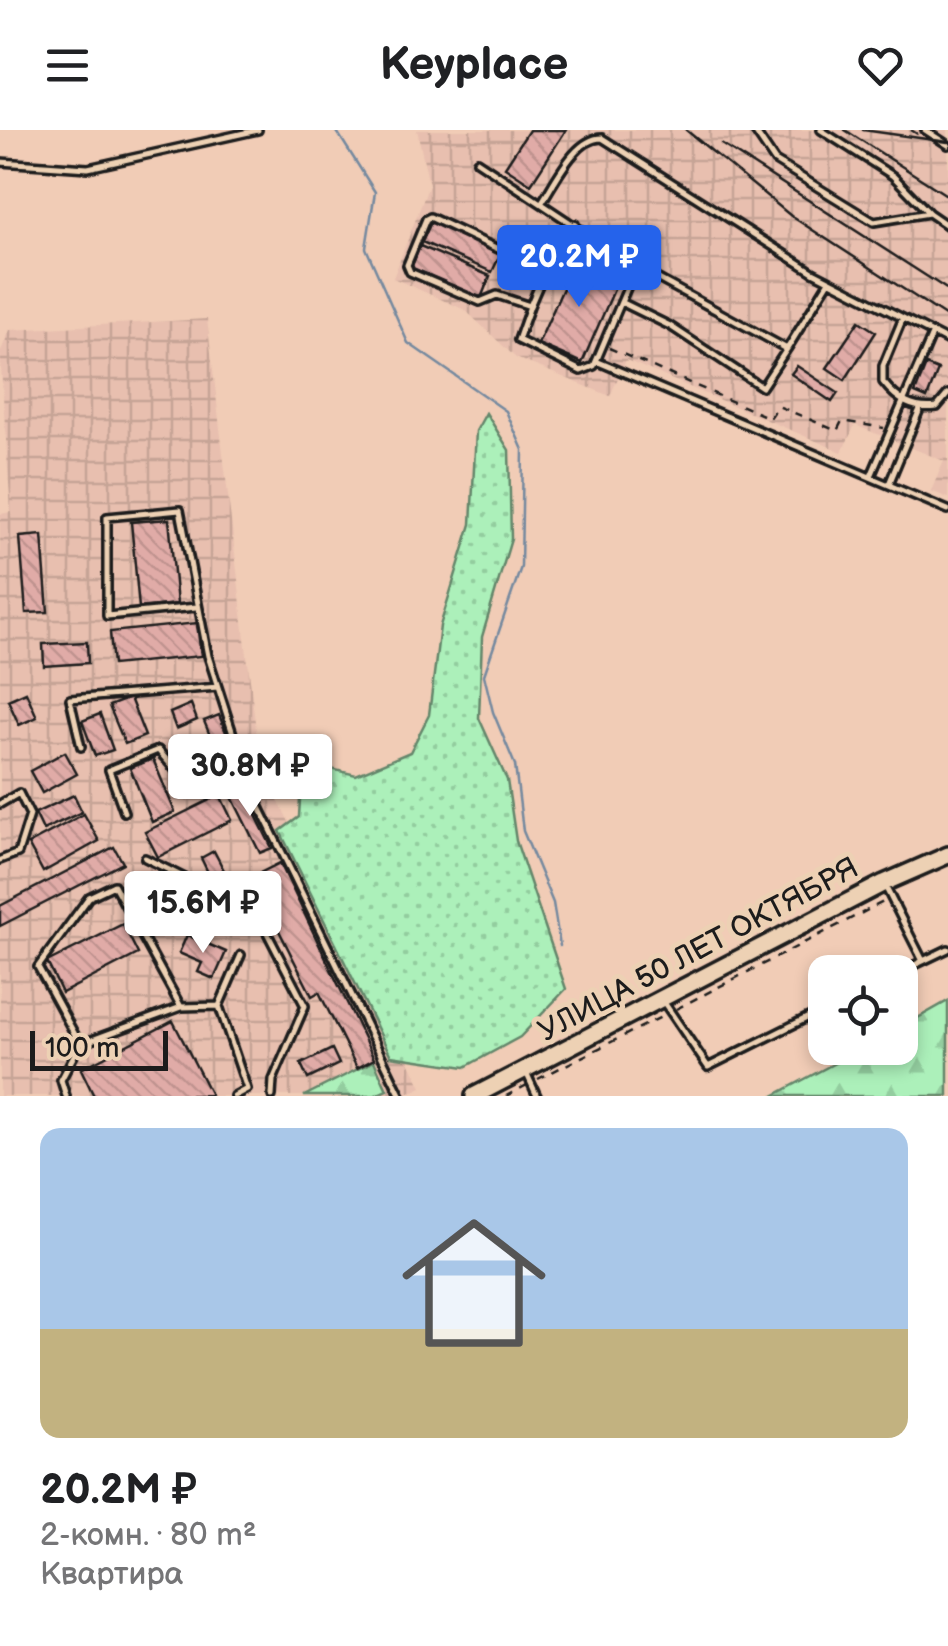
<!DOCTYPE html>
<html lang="ru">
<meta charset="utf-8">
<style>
:root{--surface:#fff;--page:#f2f2f2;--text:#202124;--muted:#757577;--line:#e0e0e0;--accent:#2563eb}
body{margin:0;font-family:"Balsamiq Sans",sans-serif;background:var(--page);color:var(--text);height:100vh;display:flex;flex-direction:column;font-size:38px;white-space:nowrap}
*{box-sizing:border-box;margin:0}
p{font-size:32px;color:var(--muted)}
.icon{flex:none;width:55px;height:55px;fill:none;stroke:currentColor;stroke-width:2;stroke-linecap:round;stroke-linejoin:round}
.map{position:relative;height:966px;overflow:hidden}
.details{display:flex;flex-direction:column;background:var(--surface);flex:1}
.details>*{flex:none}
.buttons{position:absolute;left:808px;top:825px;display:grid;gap:20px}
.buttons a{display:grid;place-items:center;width:110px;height:110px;border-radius:20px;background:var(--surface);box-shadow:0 5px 15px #0003;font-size:50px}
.scale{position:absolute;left:30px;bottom:25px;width:138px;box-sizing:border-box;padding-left:10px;border:5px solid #1c1c1c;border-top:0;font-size:28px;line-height:35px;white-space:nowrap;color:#1c1c1c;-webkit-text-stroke:8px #edd1b4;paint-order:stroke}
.price{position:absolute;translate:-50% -85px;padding:0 22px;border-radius:10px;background:#fff;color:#222;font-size:32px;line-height:65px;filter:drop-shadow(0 2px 5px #0008)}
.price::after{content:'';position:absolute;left:50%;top:60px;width:30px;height:22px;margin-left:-15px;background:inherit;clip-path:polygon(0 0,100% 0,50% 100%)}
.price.on{background:var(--accent);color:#fff}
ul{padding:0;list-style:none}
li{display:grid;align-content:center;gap:20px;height:530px;padding:0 40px}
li+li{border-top:2px solid var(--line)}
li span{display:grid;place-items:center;height:310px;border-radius:20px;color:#555}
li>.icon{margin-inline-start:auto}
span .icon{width:180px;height:180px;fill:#fffc;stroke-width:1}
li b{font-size:42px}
header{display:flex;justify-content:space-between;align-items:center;height:130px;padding:0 40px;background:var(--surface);font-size:45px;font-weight:700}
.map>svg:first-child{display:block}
</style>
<header><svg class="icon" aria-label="menu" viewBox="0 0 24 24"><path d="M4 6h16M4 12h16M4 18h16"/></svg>Keyplace<svg class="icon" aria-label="heart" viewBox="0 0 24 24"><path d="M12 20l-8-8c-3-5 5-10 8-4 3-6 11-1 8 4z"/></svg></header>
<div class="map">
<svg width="948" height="966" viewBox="0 0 948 966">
<defs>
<pattern id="industrial-grid" width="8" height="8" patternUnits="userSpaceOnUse" patternTransform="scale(2.5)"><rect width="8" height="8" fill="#e8bfaf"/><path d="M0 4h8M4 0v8" fill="none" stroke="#c6a496"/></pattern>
<pattern id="grass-dots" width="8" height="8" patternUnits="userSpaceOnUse" patternTransform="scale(2.5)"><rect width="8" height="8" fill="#acf0ba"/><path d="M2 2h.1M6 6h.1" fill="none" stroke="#93cd9f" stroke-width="1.8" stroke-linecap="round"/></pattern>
<pattern id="forest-firs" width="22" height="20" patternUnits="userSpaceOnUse" patternTransform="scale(2.5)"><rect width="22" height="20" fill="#acf0ba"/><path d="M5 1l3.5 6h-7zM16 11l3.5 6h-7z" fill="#93cd9f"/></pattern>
<pattern id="building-back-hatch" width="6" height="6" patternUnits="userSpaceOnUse" patternTransform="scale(2.5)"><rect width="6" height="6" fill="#e0aba7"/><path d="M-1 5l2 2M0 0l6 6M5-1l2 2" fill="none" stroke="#c0938f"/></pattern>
</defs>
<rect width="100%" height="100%" fill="#f1ccb6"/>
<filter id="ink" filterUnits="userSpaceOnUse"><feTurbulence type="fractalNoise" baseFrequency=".01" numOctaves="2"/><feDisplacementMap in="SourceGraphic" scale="20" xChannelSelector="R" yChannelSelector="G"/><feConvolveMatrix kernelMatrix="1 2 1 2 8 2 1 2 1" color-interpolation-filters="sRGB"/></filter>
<g filter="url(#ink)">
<path fill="url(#industrial-grid)" d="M417,0H948V368L931,361L944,331L855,295L842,322L626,230L610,266L516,228L465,180L393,148L429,55Z
M207,189L260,634L422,957L403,966H0V384L11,382L0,223L10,200Z"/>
<path fill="url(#grass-dots)" stroke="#64866b" stroke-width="2.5" d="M486,283L509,320L511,409L482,507L479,588L507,650L516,711L566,859L520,907L465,937L391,926L280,701L299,687L302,632L356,645L410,622L429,585L440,496L471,394L476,301Z"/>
<path fill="url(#forest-firs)" stroke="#64866b" stroke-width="2.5" d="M948,871V966H773L863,918H900V898Z
M374,931L387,960L374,966H304Z"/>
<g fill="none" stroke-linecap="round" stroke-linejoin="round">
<path stroke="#74899f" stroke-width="2.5" d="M336,0L375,62L366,118L408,213L506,281L523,320L521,437L484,545L493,582L515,635L523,701L553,773L560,816"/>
</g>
<path fill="url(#building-back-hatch)" stroke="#1c1c1c" stroke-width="2.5" d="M529,0H566L531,54L505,37Z
M432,90L502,121L492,142L422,112Z
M420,116L490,146L481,168L411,138Z
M577,127L620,146L582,233L538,214Z
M859,191L876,202L845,250L827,238Z
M926,235L938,240L927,268L915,263Z
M797,236L838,263L832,272L791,244Z
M169,389L177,474L139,478L131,392Z
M42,405L48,482L26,483L20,407Z
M197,493L201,526L113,535L110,502Z
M87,512L88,533L44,536L43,514Z
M26,562L37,587L19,595L8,570Z
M130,568L145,606L125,614L109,576Z
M191,574L197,590L176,599L170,583Z
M100,584L113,620L95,626L82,591Z
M219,585L230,612L215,618L204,591Z
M65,622L77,644L42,663L30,641Z
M153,629L175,682L152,692L130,638Z
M241,655L272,718L260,723L229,661Z
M74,665L82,682L43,700L35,683Z
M220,665L232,690L158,727L145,702Z
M84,684L99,711L43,742L28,714Z
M114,717L123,733L0,796V776Z
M214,721L229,750L215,757L201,728Z
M280,733L374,929L357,938L319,862L312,866L252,747Z
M123,794L138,824L62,863L47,832Z
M187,805L226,822L214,849L198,842L202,833L179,823Z
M173,891L211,965L94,966L81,939Z
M332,919L339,934L308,949L301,934Z"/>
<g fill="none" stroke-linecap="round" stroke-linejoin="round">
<g stroke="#1c1c1c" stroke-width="12">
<path id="lane" d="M754,0L775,31L874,92L929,83
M821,0L893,46L929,83L948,96
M925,0L948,15
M477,31L640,139L787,219L829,151
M0,32L88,38L258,0
M542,72C556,51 575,8 602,8L813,142L948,211
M545,141L561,126L575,94
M621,172L670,196L762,257L787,219
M530,176L545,141L430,87L426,89L407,135L410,142L480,172L497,165L530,176L518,210L581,241L594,236L630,151L640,139
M902,190L883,236V252C898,271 913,280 937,277L948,264
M596,231L948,380
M871,346L932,205
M889,354L920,279
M196,477L107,486V387L180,380L208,526L250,657L401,966
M81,617L70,569L218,557
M0,674L19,663L30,685L18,723L0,730
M124,682L109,640L158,620L178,643L237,617
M145,728L225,768L244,758L305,876L273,950L272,966
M884,754L923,831L900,842
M923,831L948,819
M663,871L708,937L825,879
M219,876L241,825
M81,914L181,877
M526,942L537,966
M66,966L61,950L80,914L38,837L89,767L114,755L181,877L219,876L247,959L234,966"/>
</g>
<g stroke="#1c1c1c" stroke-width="22">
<path id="secondary" d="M474,966L884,753L948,725"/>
</g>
<path stroke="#1c1c1c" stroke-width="2.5" stroke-dasharray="8 8" stroke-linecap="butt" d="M911,0L922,7
M609,218L770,288L778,276L837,301L842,291L884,298
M676,879L887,770
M538,949L665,885
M506,966L527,955"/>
<use href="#lane" stroke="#edd1b4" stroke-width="5"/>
<use href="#secondary" stroke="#edd1b4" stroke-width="15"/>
<path stroke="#1c1c1c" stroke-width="2.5" d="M686,0L791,86L948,188
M845,0L948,66
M863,0L948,12
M721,14L948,160"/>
</g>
</g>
<g text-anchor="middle" stroke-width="10" stroke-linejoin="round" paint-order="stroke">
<g font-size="30" fill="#1c1c1c" stroke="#edd1b4">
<text transform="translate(698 819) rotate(-28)" y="10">УЛИЦА 50 ЛЕТ ОКТЯБРЯ</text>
</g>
</g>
</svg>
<div class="buttons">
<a><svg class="icon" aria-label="locate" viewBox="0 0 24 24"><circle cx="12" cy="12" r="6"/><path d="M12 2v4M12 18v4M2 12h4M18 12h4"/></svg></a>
</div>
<div class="scale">100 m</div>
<b class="price on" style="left:579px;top:180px">20.2M ₽</b>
<b class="price" style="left:250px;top:689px">30.8M ₽</b>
<b class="price" style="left:203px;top:826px">15.6M ₽</b>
</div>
<section class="details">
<ul>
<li><span style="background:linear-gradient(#a9c7e8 65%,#c2b280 0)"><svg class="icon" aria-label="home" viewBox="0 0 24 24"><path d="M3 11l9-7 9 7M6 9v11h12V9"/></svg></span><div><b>20.2M ₽</b><p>2-комн. · 80 m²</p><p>Квартира</p></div></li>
</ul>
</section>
